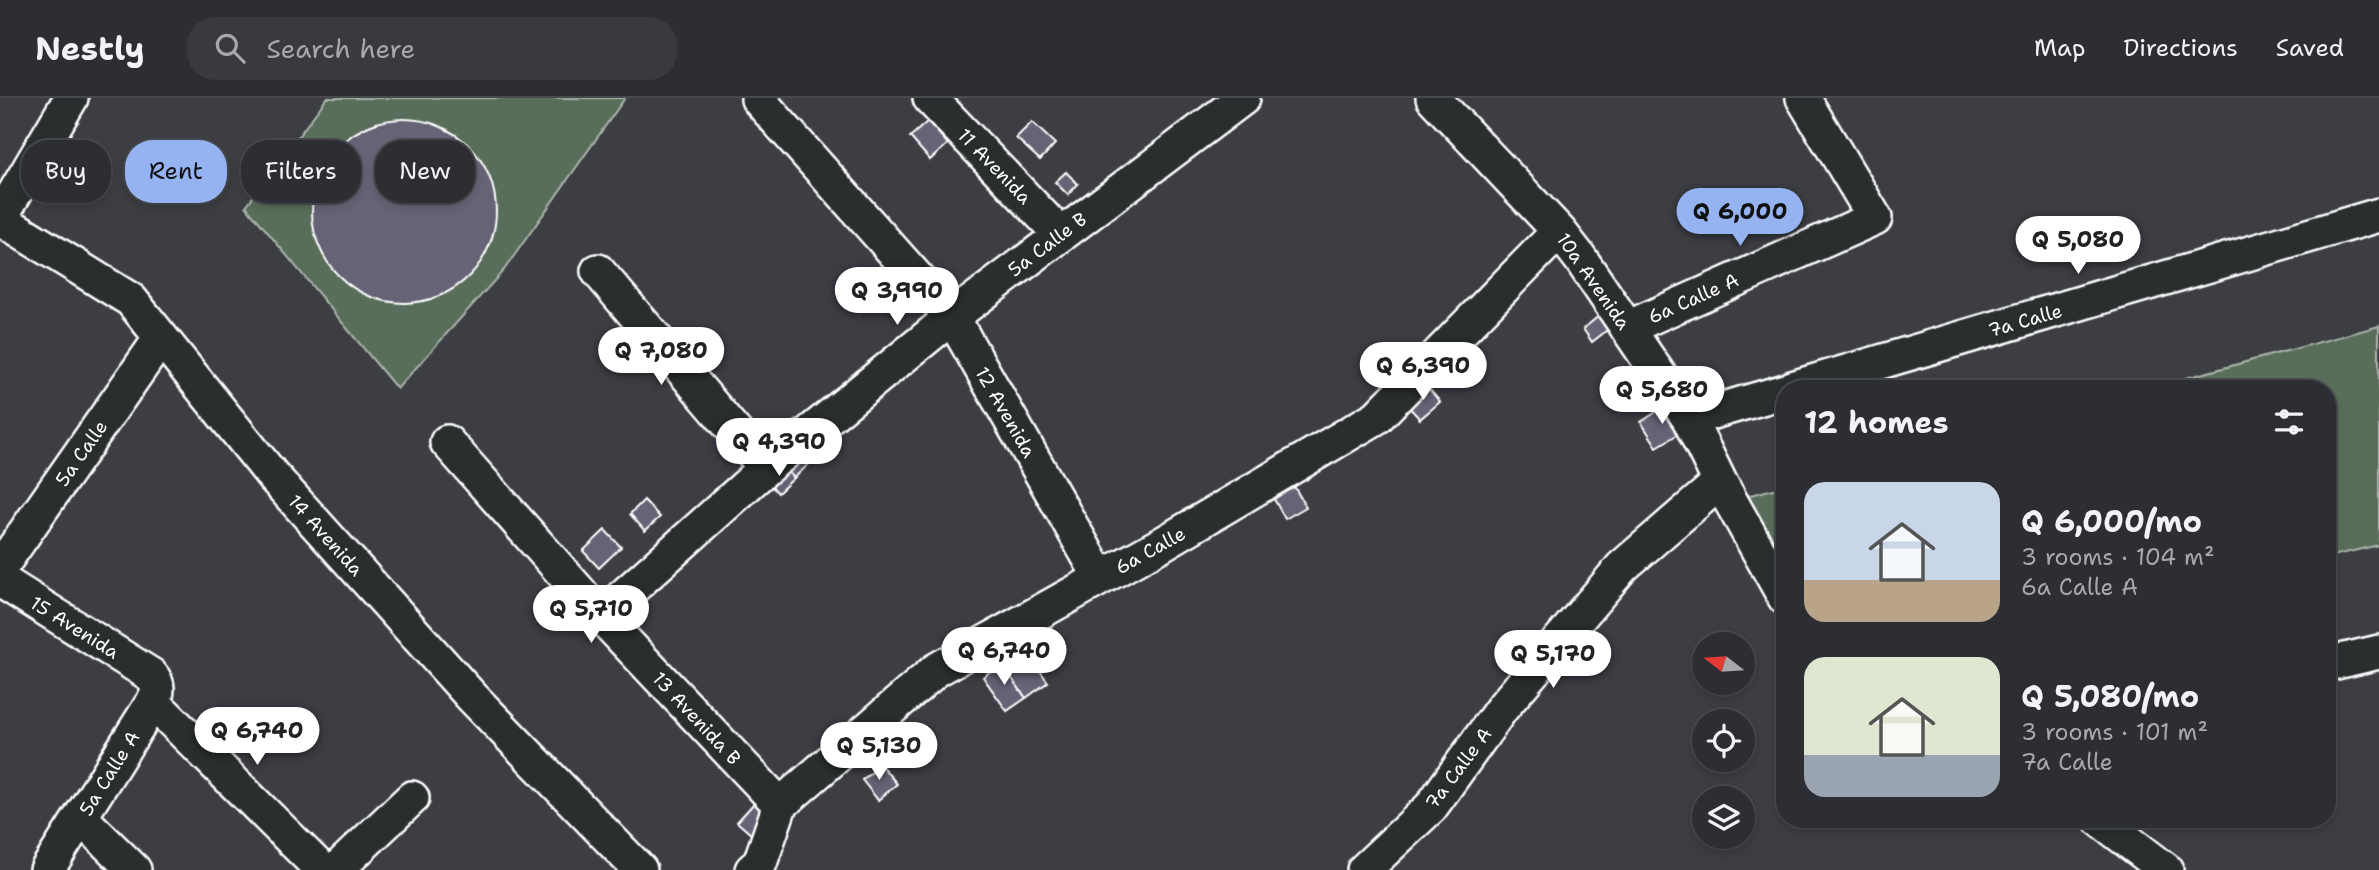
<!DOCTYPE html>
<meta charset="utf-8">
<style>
:root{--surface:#2d2e33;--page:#393a3f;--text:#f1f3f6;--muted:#a7a8ac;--line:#484a4e;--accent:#95b2f1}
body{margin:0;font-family:"Shantell Sans",sans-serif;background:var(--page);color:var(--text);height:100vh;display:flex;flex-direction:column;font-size:26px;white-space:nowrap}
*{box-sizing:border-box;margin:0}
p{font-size:23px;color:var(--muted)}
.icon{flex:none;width:38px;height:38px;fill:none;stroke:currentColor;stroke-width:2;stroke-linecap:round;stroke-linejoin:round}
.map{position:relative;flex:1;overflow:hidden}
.sheet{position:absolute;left:1776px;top:282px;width:560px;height:448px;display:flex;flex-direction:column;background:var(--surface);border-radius:28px;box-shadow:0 4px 10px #0003,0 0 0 2px var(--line)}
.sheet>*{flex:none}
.banner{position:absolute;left:21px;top:42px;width:665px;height:63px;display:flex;gap:14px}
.needle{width:46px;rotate:287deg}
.tools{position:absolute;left:1692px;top:534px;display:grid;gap:14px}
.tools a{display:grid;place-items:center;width:63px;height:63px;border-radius:50%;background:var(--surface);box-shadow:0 4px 10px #0003,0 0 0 2px var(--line);font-size:35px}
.price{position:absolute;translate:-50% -60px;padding:0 16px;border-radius:24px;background:#fff;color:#222;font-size:23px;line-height:46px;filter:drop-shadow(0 2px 4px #0008)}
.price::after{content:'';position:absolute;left:50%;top:42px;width:21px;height:16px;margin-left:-10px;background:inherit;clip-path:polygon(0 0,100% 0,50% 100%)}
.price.on{background:var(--accent);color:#111}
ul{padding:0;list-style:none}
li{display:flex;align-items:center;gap:21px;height:175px;padding:0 28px}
li span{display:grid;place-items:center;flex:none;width:196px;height:140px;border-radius:21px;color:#555}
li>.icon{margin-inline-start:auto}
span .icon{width:84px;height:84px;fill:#fffc;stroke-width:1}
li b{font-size:30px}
h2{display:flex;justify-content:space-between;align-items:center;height:84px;padding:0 28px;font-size:30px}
.pill{padding:0 24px;border-radius:28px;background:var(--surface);box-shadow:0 4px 10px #0003,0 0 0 2px var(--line);font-size:24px;line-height:63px}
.pill.on{background:var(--accent);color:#111}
header{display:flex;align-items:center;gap:42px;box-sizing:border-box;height:98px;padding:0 35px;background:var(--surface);border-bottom:2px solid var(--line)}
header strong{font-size:33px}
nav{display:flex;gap:38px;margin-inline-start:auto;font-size:24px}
.search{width:490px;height:63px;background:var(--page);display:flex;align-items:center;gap:18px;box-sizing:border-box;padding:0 24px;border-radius:28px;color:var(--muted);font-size:26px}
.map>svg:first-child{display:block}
</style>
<header>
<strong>Nestly</strong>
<div class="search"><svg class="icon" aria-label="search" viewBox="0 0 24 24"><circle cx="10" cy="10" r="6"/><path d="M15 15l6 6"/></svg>Search here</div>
<nav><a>Map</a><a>Directions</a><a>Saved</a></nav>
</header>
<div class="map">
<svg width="2379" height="772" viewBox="0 0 2379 772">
<rect width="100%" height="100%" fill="#3c3e44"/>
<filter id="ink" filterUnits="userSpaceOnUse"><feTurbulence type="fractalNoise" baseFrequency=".0143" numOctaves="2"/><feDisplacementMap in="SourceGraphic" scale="14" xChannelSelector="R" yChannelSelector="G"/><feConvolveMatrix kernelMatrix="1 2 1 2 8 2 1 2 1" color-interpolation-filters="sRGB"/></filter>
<g filter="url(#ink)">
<path fill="#596e5a" stroke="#acb6ac" stroke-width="2" d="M327,0H625L504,172L397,291L246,108Z
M2379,228V447L2328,459V290H2149Z
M1785,388V483L1739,400Z"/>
<path fill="#666476" stroke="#fff" stroke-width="2" d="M312 113a92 92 0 1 1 184 0a92 92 0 1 1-184 0Z
M928,23L948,46L930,62L910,39Z
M1032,24L1055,46L1040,62L1016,40Z
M1066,74L1078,86L1068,97L1055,84Z
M1600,217L1610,230L1592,244L1583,231Z
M1426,287L1440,304L1420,321L1405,305Z
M1667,307L1683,333L1657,349L1641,324Z
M798,351L810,365L794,380L781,366Z
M781,366L794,380L778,395L765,381Z
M1288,378L1306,409L1285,421L1268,390Z
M644,402L660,419L645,433L630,416Z
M605,432L621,449L599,470L583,453Z
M1023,549L1048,584L1026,600L1001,565Z
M1001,565L1026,600L1007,613L983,579Z
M881,667L897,686L878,702L862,682Z
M755,704L770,717L752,737L737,724Z"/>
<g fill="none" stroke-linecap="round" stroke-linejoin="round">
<g stroke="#fff" stroke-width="38">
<path id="street" d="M930,0L1060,136
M1433,0L1559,133L1580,160L1689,321L1720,384L1785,500
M758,1L952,219L1101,480
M0,120L71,0
M0,121L131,202L272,377L472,599L640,772
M598,173L766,370
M1627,230L1875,120L1803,0
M1792,290L2379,117
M1689,321L1785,293
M447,344L601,518L780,707
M0,470L161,240
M0,482L151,577C159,586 159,593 153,604L47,772
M601,518L766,370L952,219L1243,0
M2328,566L2379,554
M153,604L322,772
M81,720L134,772
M2099,721L2166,772
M336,772L412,700
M752,772L760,765L780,707L936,572L1162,446L1377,319L1559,133
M1364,772L1431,709L1502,610L1622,469L1720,384"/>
</g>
<use href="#street" stroke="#2a2d2e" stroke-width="33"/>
</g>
</g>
<g text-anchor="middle" stroke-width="5" stroke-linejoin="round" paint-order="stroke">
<g font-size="19" fill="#fff" stroke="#2a2d2e">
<text transform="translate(995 68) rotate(46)" y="7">11 Avenida</text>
<text transform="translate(1047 146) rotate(-37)" y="7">5a Calle B</text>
<text transform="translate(1594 183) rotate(55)" y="7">10a Avenida</text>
<text transform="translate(1693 200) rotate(-24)" y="7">6a Calle A</text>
<text transform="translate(2025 222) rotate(-16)" y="7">7a Calle</text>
<text transform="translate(1006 314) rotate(60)" y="7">12 Avenida</text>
<text transform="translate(81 355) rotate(-55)" y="7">5a Calle</text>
<text transform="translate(326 437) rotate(48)" y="7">14 Avenida</text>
<text transform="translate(1150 452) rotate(-29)" y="7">6a Calle</text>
<text transform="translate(75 529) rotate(32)" y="7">15 Avenida</text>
<text transform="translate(697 620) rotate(47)" y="7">13 Avenida B</text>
<text transform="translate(1458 670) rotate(-53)" y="7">7a Calle A</text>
<text transform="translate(109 675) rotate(-58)" y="7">5a Calle A</text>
</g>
</g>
</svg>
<div class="tools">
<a><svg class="needle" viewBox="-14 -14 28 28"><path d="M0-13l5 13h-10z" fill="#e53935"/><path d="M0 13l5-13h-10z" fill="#a7a8ac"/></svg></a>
<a><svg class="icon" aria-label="locate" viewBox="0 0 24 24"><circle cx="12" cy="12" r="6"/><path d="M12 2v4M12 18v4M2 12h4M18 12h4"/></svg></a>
<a><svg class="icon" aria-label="layers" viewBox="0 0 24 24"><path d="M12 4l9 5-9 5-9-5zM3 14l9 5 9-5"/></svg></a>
</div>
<b class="price on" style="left:1740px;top:150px">Q 6,000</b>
<b class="price" style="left:2078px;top:178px">Q 5,080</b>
<b class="price" style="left:897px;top:229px">Q 3,990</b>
<b class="price" style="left:661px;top:289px">Q 7,080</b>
<b class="price" style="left:1423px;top:304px">Q 6,390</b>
<b class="price" style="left:1662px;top:328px">Q 5,680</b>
<b class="price" style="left:779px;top:380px">Q 4,390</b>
<b class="price" style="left:591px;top:547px">Q 5,710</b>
<b class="price" style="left:1004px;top:589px">Q 6,740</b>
<b class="price" style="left:1553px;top:592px">Q 5,170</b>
<b class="price" style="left:257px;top:669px">Q 6,740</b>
<b class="price" style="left:879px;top:684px">Q 5,130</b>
<div class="banner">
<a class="pill">Buy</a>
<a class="pill on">Rent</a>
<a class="pill">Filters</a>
<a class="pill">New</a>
</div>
<section class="sheet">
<h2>12 homes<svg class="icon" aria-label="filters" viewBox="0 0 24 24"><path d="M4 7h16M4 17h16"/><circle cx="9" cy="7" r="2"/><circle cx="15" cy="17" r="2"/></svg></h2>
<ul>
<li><span style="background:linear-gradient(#c9d6e8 70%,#b9a48a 0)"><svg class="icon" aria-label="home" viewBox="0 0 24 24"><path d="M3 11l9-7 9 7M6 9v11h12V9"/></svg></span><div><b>Q 6,000/mo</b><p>3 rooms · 104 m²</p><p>6a Calle A</p></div></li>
<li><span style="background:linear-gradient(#dfe7d0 70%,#9aa5b1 0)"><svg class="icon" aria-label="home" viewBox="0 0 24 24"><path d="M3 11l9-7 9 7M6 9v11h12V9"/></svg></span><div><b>Q 5,080/mo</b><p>3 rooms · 101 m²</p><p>7a Calle</p></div></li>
</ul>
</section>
</div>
